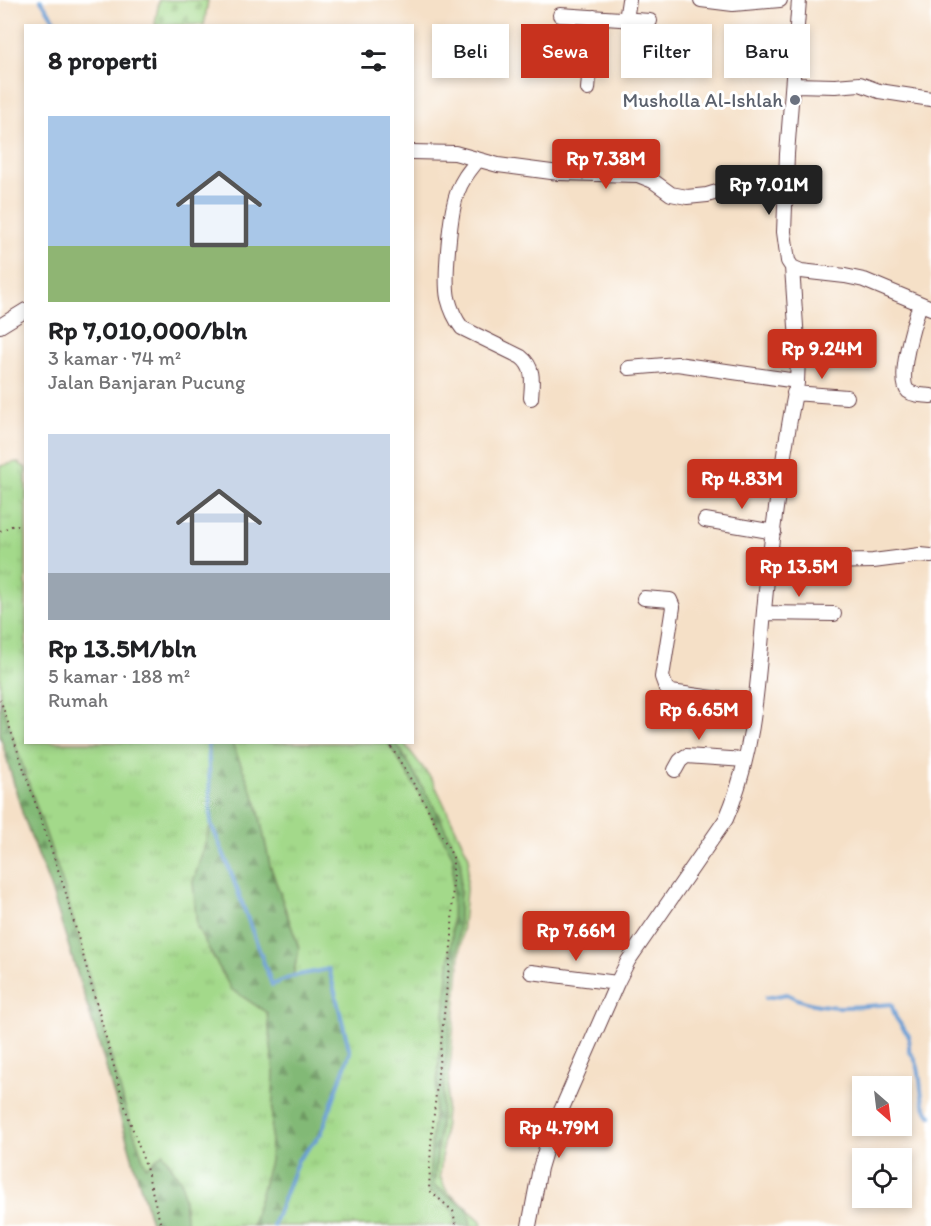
<!DOCTYPE html>
<html lang="id">
<meta charset="utf-8">
<style>
:root{--surface:#fff;--page:#f6f6f6;--text:#202124;--muted:#757577;--accent:#c8321e}
body{margin:0;font-family:Itim,sans-serif;background:var(--page);color:var(--text);height:100vh;display:flex;flex-direction:column;font-size:22px;white-space:nowrap}
*{box-sizing:border-box;margin:0}
p{font-size:20px;color:var(--muted)}
.icon{flex:none;width:33px;height:33px;fill:none;stroke:currentColor;stroke-width:2;stroke-linecap:round;stroke-linejoin:round}
.map{position:relative;flex:1;overflow:hidden}
.drawer{position:absolute;left:24px;top:24px;width:390px;height:720px;display:flex;flex-direction:column;background:var(--surface);border-radius:0px;box-shadow:0 3px 9px #0003}
.drawer>*{flex:none}
.hud{position:absolute;left:432px;top:24px;width:408px;height:54px;display:flex;gap:12px}
.needle{width:39px;rotate:152deg}
.buttons{position:absolute;left:852px;top:1076px;display:grid;gap:12px}
.buttons a{display:grid;place-items:center;width:60px;height:60px;border-radius:0px;background:var(--surface);box-shadow:0 3px 9px #0003;font-size:30px}
.price{position:absolute;translate:-50% -51px;padding:0 14px;border-radius:6px;background:var(--accent);color:#fff;font-size:20px;line-height:39px;filter:drop-shadow(0 2px 3px #0008)}
.price::after{content:'';position:absolute;left:50%;top:36px;width:18px;height:14px;margin-left:-9px;background:inherit;clip-path:polygon(0 0,100% 0,50% 100%)}
.price.selected{background:#222;color:#fff}
ul{padding:0;list-style:none}
li{display:grid;align-content:center;gap:12px;height:318px;padding:0 24px}
li span{display:grid;place-items:center;height:186px;border-radius:0px;color:#555}
li>.icon{margin-inline-start:auto}
span .icon{width:108px;height:108px;fill:#fffc;stroke-width:1}
li b{font-size:26px}
h2{display:flex;justify-content:space-between;align-items:center;height:72px;padding:0 24px;font-size:26px}
.chip{padding:0 21px;border-radius:0px;background:var(--surface);box-shadow:0 3px 9px #0003;font-size:21px;line-height:54px}
.chip.selected{background:var(--accent);color:#fff}
.map>svg:first-child{display:block}
</style>
<div class="map">
<svg width="931" height="1226" viewBox="0 0 931 1226">
<defs>
<pattern id="grass-tufts" width="24" height="20" patternUnits="userSpaceOnUse" patternTransform="scale(1.5)"><rect width="24" height="20" fill="#a3d98a"/><path d="M3 7l-1-3M5 7V3M7 7l1-3M15 17l-1-3M17 17v-4M19 17l1-3" fill="none" stroke="#8eba77"/></pattern>
<pattern id="forest-firs" width="22" height="20" patternUnits="userSpaceOnUse" patternTransform="scale(1.5)"><rect width="22" height="20" fill="#82b976"/><path d="M5 1l3.5 6h-7zM16 11l3.5 6h-7z" fill="#6c9661"/></pattern>
<pattern id="cemetery-stones" width="16" height="16" patternUnits="userSpaceOnUse" patternTransform="scale(1.5)"><rect width="16" height="16" fill="#a3d98a"/><path d="M2 7V4a2 2 0 0 1 4 0v3zM10 15v-3a2 2 0 0 1 4 0v3z" fill="#8eba77"/></pattern>
</defs>
<rect width="100%" height="100%" fill="#fff"/>
<filter id="ink" filterUnits="userSpaceOnUse"><feTurbulence type="fractalNoise" baseFrequency=".0167" numOctaves="2"/><feDisplacementMap in="SourceGraphic" scale="12" xChannelSelector="R" yChannelSelector="G"/><feConvolveMatrix kernelMatrix="1 2 1 2 8 2 1 2 1" color-interpolation-filters="sRGB"/></filter>
<filter id="wash" filterUnits="userSpaceOnUse"><feTurbulence type="fractalNoise" baseFrequency=".008" numOctaves="4" result="noise"/><feDisplacementMap in="SourceGraphic" scale="24" xChannelSelector="R" yChannelSelector="G"/><feGaussianBlur stdDeviation="1.35" result="paint"/><feColorMatrix in="noise" values="0 0 0 0 0 0 0 0 0 0 0 0 0 0 0 0 0 1.4 0 .05"/><feComposite in="paint" operator="in"/></filter>
<g filter="url(#wash)">
<rect width="100%" height="100%" fill="#f5e0c7"/>
<path fill="url(#grass-tufts)" stroke="#767c5a" stroke-width="1.5" d="M17,462L26,468V742L404,743L433,781L469,857L440,1176L446,1190L481,1221L482,1226H152L101,1050L51,889L23,815L0,735V466Z"/>
<path fill="url(#forest-firs)" stroke="#666c50" stroke-width="1.5" d="M0,699L65,890L126,1110L146,1167L163,1153L182,1183L187,1226H152L101,1050L51,889L23,815L0,735Z
M208,743H232L257,803L270,865L299,948L293,976L329,969L350,1052L321,1134L298,1160L273,1224L274,1226H252L270,1161L274,1072L267,1013L231,989L197,927L193,882L211,824Z
M388,743H395L402,752L438,814L461,861L458,947L434,1186L468,1208L471,1226H456L453,1211L429,1190L431,1143L452,936L453,857L421,796Z"/>
<path fill="url(#cemetery-stones)" stroke="#767c5a" stroke-width="1.5" d="M159,0H208L204,25H155Z"/>
<g fill="none" stroke-linecap="round" stroke-linejoin="round">
<path stroke="#689dd4" stroke-width="4" d="M41,0L58,26
M208,742L211,824L227,862L272,985L293,976L329,969L350,1052L321,1134L298,1160L273,1226
M766,998L787,994C817,1012 858,1007 891,1004L896,1018L909,1036V1051C927,1070 914,1097 931,1116"/>
</g>
</g>
<g filter="url(#ink)">
<g fill="none" stroke-linecap="round" stroke-linejoin="round">
<g stroke="#643c42" stroke-width="16">
<path id="minor" d="M701,0L733,4L780,0
M799,0L787,154L784,232L788,261L792,267L801,271L845,276L864,280L931,308
M560,15L650,21
M626,20L629,0
M794,85L835,86L860,84L879,91L931,99
M588,89L594,17
M412,152L455,153L498,165L559,173L638,175L653,181L671,194L687,197L707,195L786,171
M478,160C470,170 462,179 458,191C450,210 444,278 448,298C451,310 455,319 462,328L521,357C535,368 532,382 531,398
M920,304C915,319 896,380 908,391C914,396 924,395 931,396
M0,326L26,310
M629,368L677,364L797,381
M794,393L847,397
M707,474L780,484
M705,520L774,532
M769,563L873,561L920,555L931,556
M644,598L670,600L673,607L662,677L666,688L671,692L755,704
M764,613L834,614
M675,770L680,761L686,756L745,760
M531,972L617,983
M529,1226L540,1168L549,1138L617,983L628,961L726,819C761,739 758,648 769,563C776,503 785,442 797,383L798,356L792,267"/>
</g>
<path stroke="#643c42" stroke-width="2" stroke-dasharray="1.5 4.5" stroke-linecap="butt" d="M0,531L14,525H26
M0,699L65,890L126,1110L146,1167L161,1226
M388,742L421,796L453,857L452,936L431,1143L429,1190L453,1211L456,1226"/>
<use href="#minor" stroke="#fff" stroke-width="14"/>
</g>
</g>
<circle fill="#6b7280" stroke="#fff" stroke-width="2" cx="795" cy="100" r="6"/>
<g text-anchor="middle" stroke-width="6" stroke-linejoin="round" paint-order="stroke">
<g font-size="20" fill="#5b616d" stroke="#fff" text-anchor="end">
<text x="783" y="107">Musholla Al-Ishlah</text>
</g>
</g>
</svg>
<div class="buttons">
<a><svg class="needle" viewBox="-14 -14 28 28"><path d="M0-13l5 13h-10z" fill="#e53935"/><path d="M0 13l5-13h-10z" fill="#757577"/></svg></a>
<a><svg class="icon" aria-label="locate" viewBox="0 0 24 24"><circle cx="12" cy="12" r="6"/><path d="M12 2v4M12 18v4M2 12h4M18 12h4"/></svg></a>
</div>
<b class="price" style="left:606px;top:190px">Rp 7.38M</b>
<b class="price selected" style="left:769px;top:216px">Rp 7.01M</b>
<b class="price" style="left:822px;top:380px">Rp 9.24M</b>
<b class="price" style="left:742px;top:510px">Rp 4.83M</b>
<b class="price" style="left:799px;top:598px">Rp 13.5M</b>
<b class="price" style="left:699px;top:741px">Rp 6.65M</b>
<b class="price" style="left:576px;top:962px">Rp 7.66M</b>
<b class="price" style="left:559px;top:1159px">Rp 4.79M</b>
<div class="hud">
<a class="chip">Beli</a>
<a class="chip selected">Sewa</a>
<a class="chip">Filter</a>
<a class="chip">Baru</a>
</div>
<section class="drawer">
<h2>8 properti<svg class="icon" aria-label="filters" viewBox="0 0 24 24"><path d="M4 7h16M4 17h16"/><circle cx="9" cy="7" r="2"/><circle cx="15" cy="17" r="2"/></svg></h2>
<ul>
<li><span style="background:linear-gradient(#a9c7e8 70%,#8fb573 0)"><svg class="icon" aria-label="home" viewBox="0 0 24 24"><path d="M3 11l9-7 9 7M6 9v11h12V9"/></svg></span><div><b>Rp 7,010,000/bln</b><p>3 kamar · 74 m²</p><p>Jalan Banjaran Pucung</p></div></li>
<li><span style="background:linear-gradient(#c9d6e8 75%,#9aa5b1 0)"><svg class="icon" aria-label="home" viewBox="0 0 24 24"><path d="M3 11l9-7 9 7M6 9v11h12V9"/></svg></span><div><b>Rp 13.5M/bln</b><p>5 kamar · 188 m²</p><p>Rumah</p></div></li>
</ul>
</section>
</div>
